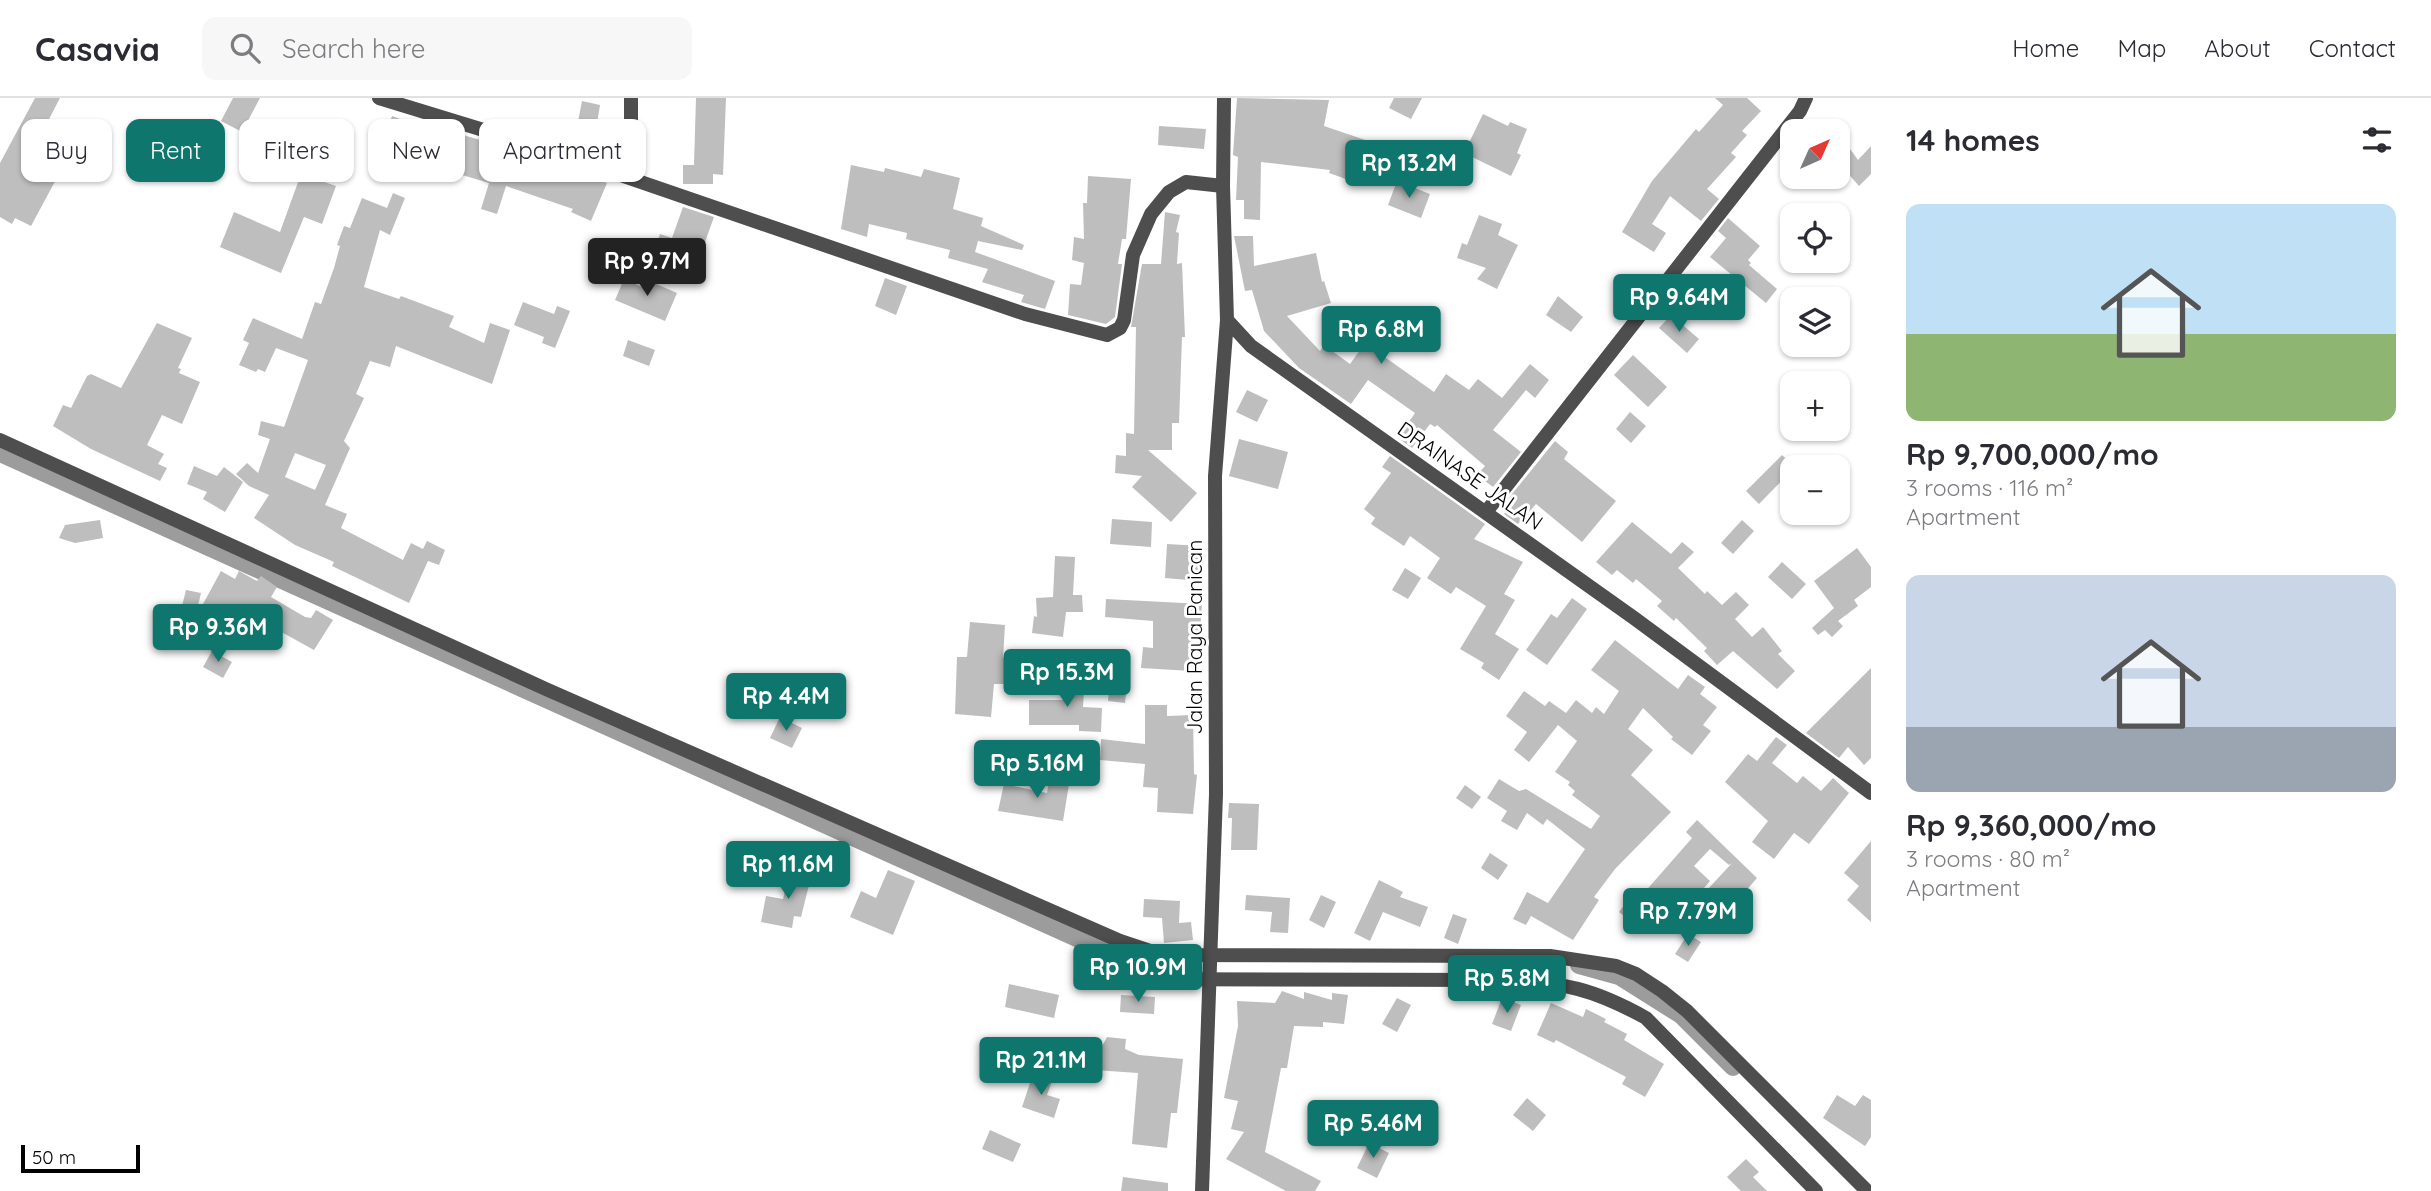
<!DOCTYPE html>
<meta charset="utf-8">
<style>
:root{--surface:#fff;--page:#f7f7f7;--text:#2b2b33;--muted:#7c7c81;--line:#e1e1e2;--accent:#0f766e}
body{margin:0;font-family:Quicksand,sans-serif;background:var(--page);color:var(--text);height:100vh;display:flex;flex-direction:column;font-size:26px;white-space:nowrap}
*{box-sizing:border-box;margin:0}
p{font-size:23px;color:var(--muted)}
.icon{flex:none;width:38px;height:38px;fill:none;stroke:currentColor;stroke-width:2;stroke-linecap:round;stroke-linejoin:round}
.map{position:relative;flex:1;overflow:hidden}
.panel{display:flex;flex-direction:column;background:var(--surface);width:560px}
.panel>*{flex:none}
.hud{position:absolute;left:21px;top:21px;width:665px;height:63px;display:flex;gap:14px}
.needle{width:46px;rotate:45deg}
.fabs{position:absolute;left:1780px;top:21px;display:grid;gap:14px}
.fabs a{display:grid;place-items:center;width:70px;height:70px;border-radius:14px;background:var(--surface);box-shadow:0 2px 5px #0004;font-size:35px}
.scale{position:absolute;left:21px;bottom:18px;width:119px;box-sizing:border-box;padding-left:7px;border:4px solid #000;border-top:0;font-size:19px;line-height:24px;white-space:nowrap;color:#000;-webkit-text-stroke:5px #fff;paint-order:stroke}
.price{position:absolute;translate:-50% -60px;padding:0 16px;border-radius:7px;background:var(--accent);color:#fff;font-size:23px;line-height:46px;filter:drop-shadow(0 2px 4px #0008)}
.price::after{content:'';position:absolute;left:50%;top:42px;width:21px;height:16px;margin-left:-10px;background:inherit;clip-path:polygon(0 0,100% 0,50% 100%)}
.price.current{background:#222;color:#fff}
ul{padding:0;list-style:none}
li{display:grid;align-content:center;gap:14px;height:371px;padding:0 35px}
li span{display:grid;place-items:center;height:217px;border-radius:14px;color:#555}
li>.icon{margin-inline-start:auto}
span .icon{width:126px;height:126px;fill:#fffc;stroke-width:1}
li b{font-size:30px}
h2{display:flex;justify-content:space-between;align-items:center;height:84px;padding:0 35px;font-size:30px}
.tag{padding:0 24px;border-radius:14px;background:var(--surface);box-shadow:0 2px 5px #0004;font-size:24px;line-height:63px}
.tag.current{background:var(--accent);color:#fff}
header{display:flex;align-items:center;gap:42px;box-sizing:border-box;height:98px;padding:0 35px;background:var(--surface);border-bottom:2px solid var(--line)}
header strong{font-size:33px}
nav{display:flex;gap:38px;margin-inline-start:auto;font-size:24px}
.search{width:490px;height:63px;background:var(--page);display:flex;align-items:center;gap:18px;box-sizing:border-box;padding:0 24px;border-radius:14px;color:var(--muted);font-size:26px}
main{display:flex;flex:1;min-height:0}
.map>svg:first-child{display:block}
</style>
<header>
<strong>Casavia</strong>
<div class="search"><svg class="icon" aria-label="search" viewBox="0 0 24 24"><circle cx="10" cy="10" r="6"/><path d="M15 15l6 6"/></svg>Search here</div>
<nav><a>Home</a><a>Map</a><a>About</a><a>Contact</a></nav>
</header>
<main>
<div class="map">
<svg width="1871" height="1093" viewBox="0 0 1871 1093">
<rect width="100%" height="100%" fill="#fff"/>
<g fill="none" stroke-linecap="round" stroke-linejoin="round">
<path stroke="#9c9c9c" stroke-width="18" d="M0,355L1108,854L1153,863H1180
M1579,867L1619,878L1681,917L1733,969"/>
</g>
<path fill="#bebebe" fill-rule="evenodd" d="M35,0H60L37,44L67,61L31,128L15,120L12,126L0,119V65Z
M233,0H260L242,34L221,23Z
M696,0H726L723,77L713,76V86H683V67H694Z
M1237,0L1329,2L1324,28L1380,47L1366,88L1329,75L1330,72L1261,64L1260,122L1244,121V102H1236L1238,59L1233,57Z
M1394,0H1422L1411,21L1389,10Z
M1715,0H1747L1761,13L1742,33L1747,37L1731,55L1736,59L1707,91L1719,101L1701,123L1670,98L1652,126L1666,135L1654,154L1622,134L1652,83L1696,31L1699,34L1723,7Z
M582,3L600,7L595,38L576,34Z
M1483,16L1508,28L1510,24L1527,31L1517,55L1521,57L1511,78L1464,55Z
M392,18L419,28L402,74L376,64Z
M1159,28L1206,31L1204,51L1158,47Z
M1838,34L1858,62L1871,48V76L1859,88L1838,64Z
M463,37L539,59L607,85L591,123L571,114L573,111L506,88L497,116L481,111L489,85L452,74Z
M851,67L884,74L885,70L921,79L924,71L960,80L953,111L983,120L981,128L1024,147L1022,152L978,143L975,154L1055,183L1045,211L1021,204L1024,197L982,184L988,171L948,160L950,152L906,141L907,135L869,126L867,139L841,131Z
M301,76L336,88L322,126L304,119L281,175L220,149L234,114L280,134Z
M1088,78L1131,81L1126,141H1122L1118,166H1122L1115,219L1106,226L1068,217L1070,186L1081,187L1084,165L1072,162L1074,139L1084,141L1083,105H1087Z
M1397,83L1430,96L1421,120L1388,107Z
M393,95L405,100L390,137L380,132L364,189L399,201L401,198L454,218L449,229L484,245L490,225L510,232L492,286L396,248L390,269L370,263L356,296L364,300L344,343L350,350L325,407L347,416L341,430L403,462L411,445L423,451L427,443L445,452L439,467L428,463L409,505L332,468L334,464L295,447L254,420L269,397L249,388L236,376L247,365L258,375L270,341L258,337L261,323L284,329L308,262L276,250L265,274L258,271L256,274L239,267L249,245L243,242L253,220L302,241L315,204L321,206L334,170L340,148L337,147L344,128L350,130L362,100L387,110ZM295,355L326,367L315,392L285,379Z
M683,109L714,119L705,144L693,140L682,171L653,161V156L660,136L672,140Z
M1165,114L1180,117L1176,134L1179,135L1177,166L1182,165L1185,239H1182L1179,325H1172V352H1148L1197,395L1171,424L1132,389L1142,378L1115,375L1116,357L1126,358V335L1134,336L1136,229H1131L1142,166H1161Z
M1479,117L1502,126L1498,137L1518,147L1497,191L1477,181L1486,170L1457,160L1462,145L1467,147Z
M1728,120L1760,148L1748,162L1751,165L1749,167L1777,191L1766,205L1710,159L1726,140L1718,133Z
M1234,138H1253L1254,168L1316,155L1322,184L1324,183L1331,205L1287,218L1320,253L1324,247L1350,266L1365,245L1434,294L1446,276L1469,292L1478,281L1502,300L1530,266L1549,282L1535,300L1526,292L1493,332L1521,354L1493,389L1477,377L1485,368L1437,327L1435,329L1430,326L1412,350L1401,342L1399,338L1415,315L1368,282L1351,306L1299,270L1264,233L1252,192L1245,193Z
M885,180L907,188L896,217L875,208Z
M624,181L644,190L647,182L677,195L665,223L615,202Z
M1558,198L1583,219L1571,234L1546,217Z
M523,204L554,216L557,208L570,213L555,250L542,245L544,239L514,227Z
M1671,217L1699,241L1687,255L1659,230Z
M157,225L192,240L178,270L181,271L179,275L200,284L182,326L162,317L147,347L164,356L158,366L167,370L160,383L91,351L53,328L63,307L71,310L87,278L91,276L121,290Z
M628,242L655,252L649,268L623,258Z
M1633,257L1667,289L1648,309L1614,277Z
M1247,292L1268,302L1257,324L1236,314Z
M1630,314L1646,328L1631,345L1616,331Z
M1239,341L1288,354L1278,391L1229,378Z
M1555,343L1568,354L1564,361L1616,403L1582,444L1536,406L1518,426L1504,416L1513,406L1508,401Z
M1782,357L1795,369L1759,406L1746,393Z
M1390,358L1485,426L1474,441L1523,464L1504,496L1515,502L1495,536L1519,551L1499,582L1481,570L1484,565L1460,551L1486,508L1456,489L1451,496L1427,480L1440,460L1410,438L1404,448L1371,426L1375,420L1364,411L1391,375L1382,369Z
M194,368L217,378L224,369L243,384L225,414L203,401L207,394L187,386Z
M1112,421L1152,424L1151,449L1110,446Z
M100,422L103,440L75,445L59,440L65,427Z
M1742,422L1754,433L1733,456L1721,445Z
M1632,424L1671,456L1682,444L1694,454L1678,470L1705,496L1707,493L1722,507L1736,494L1749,507L1735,521L1752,539L1763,529L1782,553L1778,556L1795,573L1777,591L1733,553L1717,567L1704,553L1707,550L1676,520L1674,523L1657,508L1662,503L1636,481L1633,485L1617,472L1612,477L1596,464Z
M1167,446L1201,448L1199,483L1165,480Z
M1857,450L1871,469V489L1854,502L1858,508L1838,523L1843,528L1832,539L1825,532L1818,537L1812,530L1834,510L1814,483Z
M1055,458L1075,459L1073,497H1082L1083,514H1066L1063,539L1032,535L1034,518L1037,519L1036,500L1053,499Z
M1782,464L1806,486L1792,501L1768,479Z
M1405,470L1421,480L1408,501L1392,492Z
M221,473L235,481L239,473L257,483L261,478L277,489L271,499L305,519L311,520L316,512L333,522L314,552L256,520L251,528L203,506Z
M186,492L201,495L196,516L181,512Z
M1572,500L1587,511L1547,567L1526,552L1551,516L1557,520Z
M1106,501L1202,506L1199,548H1192L1191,573L1141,570L1143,549L1153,550V523L1105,519Z
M970,524L1005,527L1003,560H1006V586H994L991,619L955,616L957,559H967Z
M1615,542L1678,591L1688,577L1705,589L1700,596L1717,609L1703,627L1711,633L1692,657L1671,641L1673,639L1643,610L1628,631L1653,652L1631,677L1671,714L1615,771L1594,799L1599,802L1573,842L1531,818L1526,827L1513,821L1527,794L1548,805L1585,751L1547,721L1543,727L1527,715L1517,732L1501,723L1507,713L1487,700L1499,681L1519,693L1526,691L1591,731L1600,718L1572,697L1575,693L1568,687L1570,684L1555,674L1577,643L1558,627L1529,664L1514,652L1527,634L1506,618L1524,593L1545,608L1549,603L1566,615L1576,602L1592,615L1596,609L1604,616L1619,593L1591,572Z
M212,553L232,564L223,580L203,569Z
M1871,570V660L1864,667L1848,649L1839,660L1806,635Z
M1067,575L1085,576L1083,609L1102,610L1101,634L1079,633V627H1029V602H1065Z
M1110,575L1128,577L1125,605L1108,603Z
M1145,607H1167V618L1193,617L1194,676L1197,677L1193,716L1157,714L1158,690L1143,689L1145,666L1100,662L1101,641L1145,646Z
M780,619L802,630L792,650L770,640Z
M1776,639L1787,647L1772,665L1797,685L1803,678L1821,693L1833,680L1849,695L1809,746L1794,735L1774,761L1752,744L1768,723L1725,684L1748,656L1757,663Z
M1050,677L1070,680L1063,723L998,713L1004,686L1047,695Z
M1465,687L1481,699L1472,711L1456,700Z
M1229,705L1259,706L1257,752H1231L1232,720H1228Z
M1697,722L1757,780L1731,810L1708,791L1732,765L1729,767L1710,751L1694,768L1710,783L1697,798L1692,793L1670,822L1657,812L1640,831L1619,814L1630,799L1636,804L1692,740L1686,734Z
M1871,743V824L1847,802L1859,788L1844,775Z
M1490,755L1508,767L1498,782L1481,770Z
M791,770L812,775L801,819L794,818L792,830L761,824L766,798L783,801Z
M888,772L915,783L893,837L850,819L861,793L876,800Z
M1379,782L1403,794L1400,799L1428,809L1420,829L1383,814L1370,843L1354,835Z
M1246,797L1290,800L1288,835L1270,834L1272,814L1245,812Z
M1321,797L1336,804L1324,830L1309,822Z
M1144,801L1180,803L1179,825L1191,824L1193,842L1164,845L1162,820L1143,819Z
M1453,816L1467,821L1458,846L1444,840Z
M1688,836L1701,844L1688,864L1675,856Z
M1009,886L1059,897L1054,920L1005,909Z
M1282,893L1304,901V894L1332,902V895L1348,897L1344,926L1323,924V929L1294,928L1287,970H1281L1265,1054L1321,1083L1315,1093H1286L1226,1061L1244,1034L1231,1031L1238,1003L1224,1000L1238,928L1237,903L1275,905Z
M1121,897L1155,899L1154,916L1120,914Z
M1397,900L1411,907L1397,934L1382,926Z
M1502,900L1521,907L1511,933L1492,926Z
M1551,905L1583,919L1586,911L1606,921L1604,924L1627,936L1624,942L1664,966L1645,999L1622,986L1626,979L1556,942L1554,945L1537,937Z
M1107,939L1126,941L1125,951L1139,957L1183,961L1177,1015H1171L1167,1050L1132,1046L1138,975L1094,972L1095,947L1102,948Z
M1033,976L1052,983L1047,997L1060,1001L1054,1020L1022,1009Z
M1837,997L1855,1008L1863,997L1871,1002V1039L1865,1048L1823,1020Z
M1527,1000L1546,1017L1533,1033L1513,1017Z
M990,1032L1021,1046L1013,1064L982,1051Z
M1369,1045L1389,1055L1377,1080L1357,1070Z
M1746,1061L1759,1074L1753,1079L1767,1093H1741L1727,1079Z
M1123,1079L1168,1085V1093H1121Z"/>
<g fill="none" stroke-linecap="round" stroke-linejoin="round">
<path stroke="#4e4e4e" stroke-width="14" d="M379,0L539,49L1025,216L1107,237L1120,230L1124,222L1133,157L1151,116L1169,94L1186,84L1223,88
M631,0V79
M0,342L548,592L1120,843L1162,857L1550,858L1616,868L1636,876L1662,893L1687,913L1867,1093
M1486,414L1800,13L1806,0
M1098,881L1503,882C1563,884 1594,891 1646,920L1816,1093"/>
<path stroke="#4e4e4e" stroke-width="14" d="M1224,0L1223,88L1227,222L1251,248L1634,520L1871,695
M1202,1093L1216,696L1215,378L1227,222"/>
</g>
<g text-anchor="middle" stroke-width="6" stroke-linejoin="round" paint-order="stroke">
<g font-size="21" fill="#000" stroke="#fff">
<text transform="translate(1470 378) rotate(35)" y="7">DRAINASE JALAN</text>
<text transform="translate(1195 539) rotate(-90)" y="7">Jalan Raya Panican</text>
</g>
</g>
</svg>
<div class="fabs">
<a><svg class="needle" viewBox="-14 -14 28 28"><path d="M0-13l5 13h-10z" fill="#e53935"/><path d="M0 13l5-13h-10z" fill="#7c7c81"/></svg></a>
<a><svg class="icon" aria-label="locate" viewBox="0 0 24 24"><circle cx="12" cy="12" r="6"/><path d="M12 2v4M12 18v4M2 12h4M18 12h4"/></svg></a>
<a><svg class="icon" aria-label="layers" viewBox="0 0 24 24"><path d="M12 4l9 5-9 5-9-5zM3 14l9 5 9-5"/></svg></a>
<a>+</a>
<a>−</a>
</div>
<div class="scale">50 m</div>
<b class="price" style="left:1409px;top:102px">Rp 13.2M</b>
<b class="price current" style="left:647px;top:200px">Rp 9.7M</b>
<b class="price" style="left:1679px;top:236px">Rp 9.64M</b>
<b class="price" style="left:1381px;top:268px">Rp 6.8M</b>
<b class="price" style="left:218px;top:566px">Rp 9.36M</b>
<b class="price" style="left:1067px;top:611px">Rp 15.3M</b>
<b class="price" style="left:786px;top:635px">Rp 4.4M</b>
<b class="price" style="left:1037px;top:702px">Rp 5.16M</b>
<b class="price" style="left:788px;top:803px">Rp 11.6M</b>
<b class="price" style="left:1688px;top:850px">Rp 7.79M</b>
<b class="price" style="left:1138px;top:906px">Rp 10.9M</b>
<b class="price" style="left:1507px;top:917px">Rp 5.8M</b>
<b class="price" style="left:1041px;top:999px">Rp 21.1M</b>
<b class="price" style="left:1373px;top:1062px">Rp 5.46M</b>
<div class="hud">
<a class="tag">Buy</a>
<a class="tag current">Rent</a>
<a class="tag">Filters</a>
<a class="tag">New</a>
<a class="tag">Apartment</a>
</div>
</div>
<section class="panel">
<h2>14 homes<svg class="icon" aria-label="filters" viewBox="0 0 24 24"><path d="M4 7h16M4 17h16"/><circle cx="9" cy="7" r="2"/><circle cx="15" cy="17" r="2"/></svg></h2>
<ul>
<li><span style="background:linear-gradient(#bfe0f5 60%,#8fb573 0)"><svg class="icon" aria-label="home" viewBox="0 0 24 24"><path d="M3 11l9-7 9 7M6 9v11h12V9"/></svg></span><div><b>Rp 9,700,000/mo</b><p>3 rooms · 116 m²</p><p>Apartment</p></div></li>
<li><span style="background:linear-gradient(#c9d6e8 70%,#9aa5b1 0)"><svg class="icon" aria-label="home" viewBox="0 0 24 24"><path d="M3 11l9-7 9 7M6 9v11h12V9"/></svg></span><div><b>Rp 9,360,000/mo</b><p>3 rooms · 80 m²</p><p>Apartment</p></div></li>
</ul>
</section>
</main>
